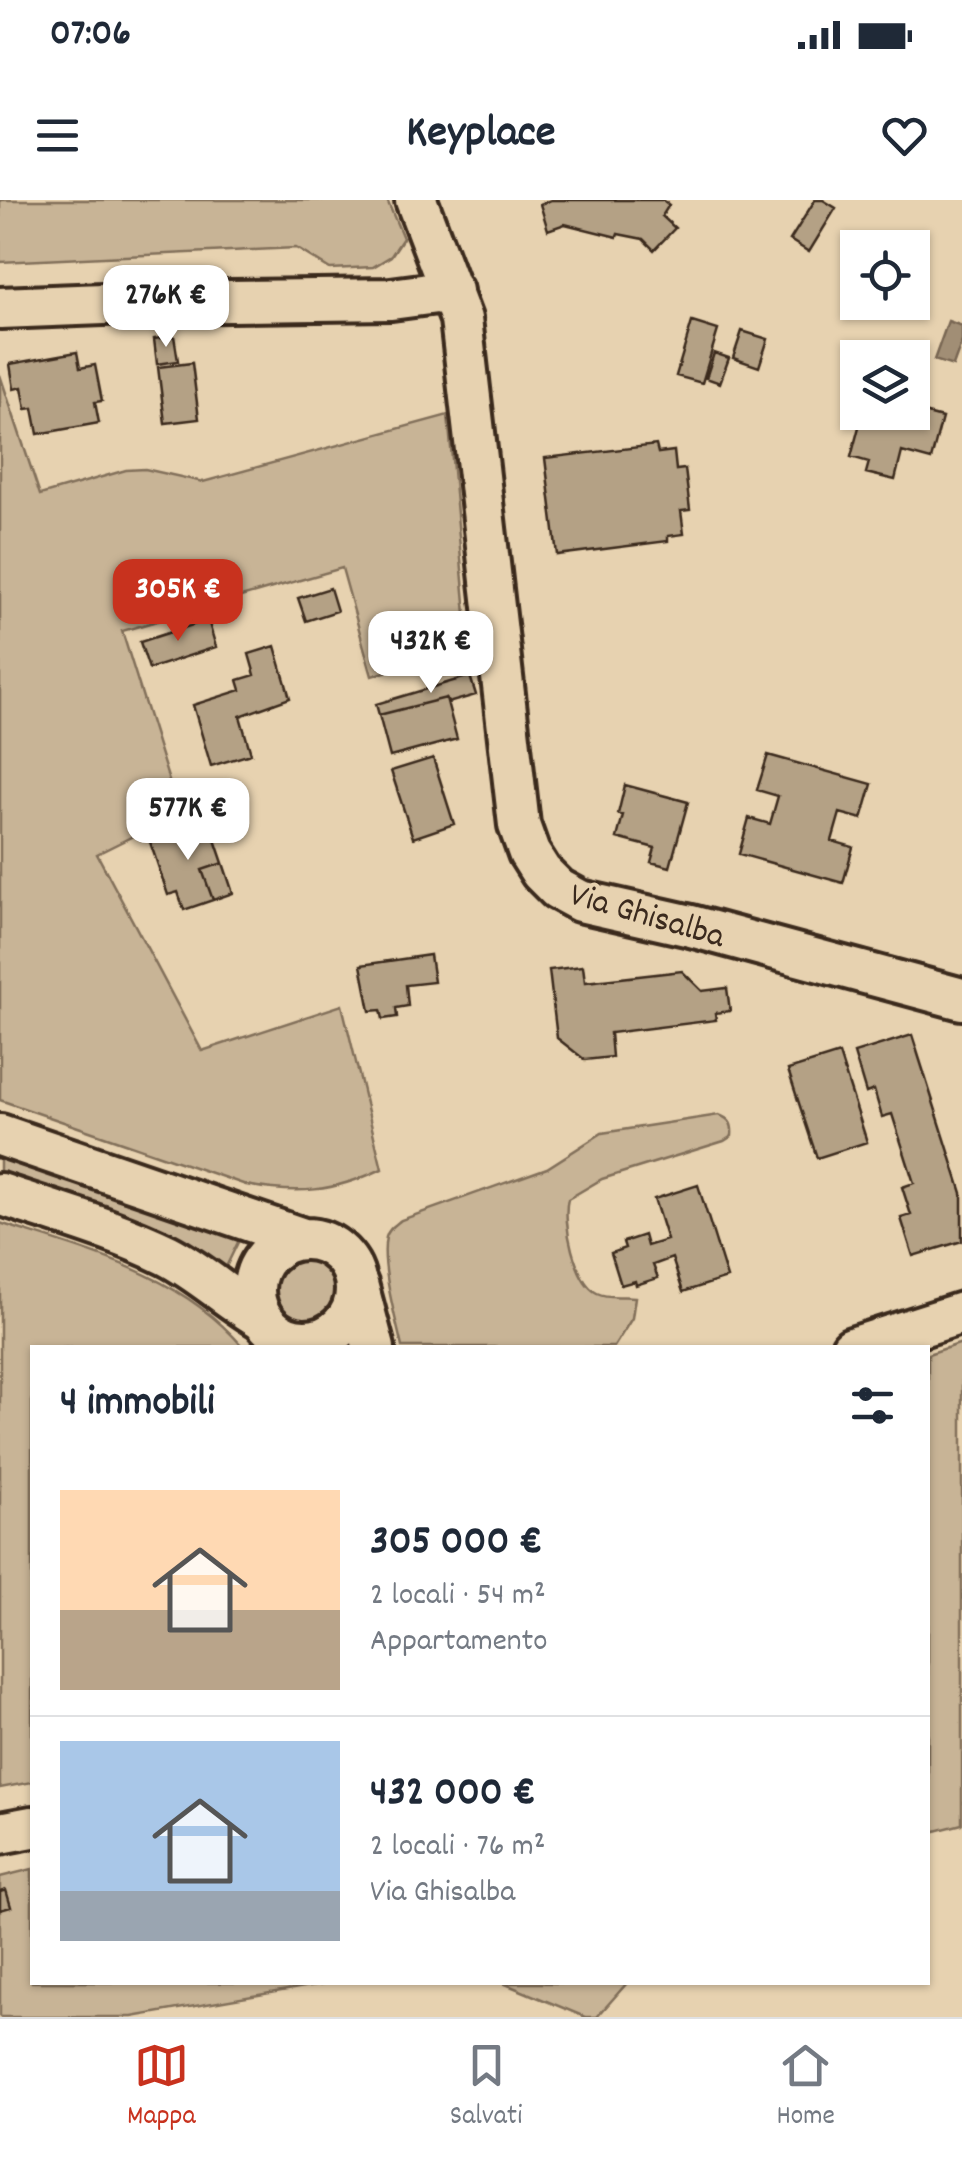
<!DOCTYPE html>
<html lang="it">
<meta charset="utf-8">
<style>
:root{--surface:#fff;--page:#f6f6f7;--text:#1f2937;--muted:#747a83;--line:#e0e1e3;--accent:#c8321e}
body{margin:0;font-family:Dekko,sans-serif;background:var(--page);color:var(--text);height:100vh;display:flex;flex-direction:column;font-size:38px;white-space:nowrap}
*{box-sizing:border-box;margin:0}
p{font-size:32px;color:var(--muted)}
.icon{flex:none;width:55px;height:55px;fill:none;stroke:currentColor;stroke-width:2;stroke-linecap:round;stroke-linejoin:round}
.map{position:relative;flex:1;overflow:hidden}
.details{position:absolute;left:30px;top:1145px;width:900px;height:640px;display:flex;flex-direction:column;background:var(--surface);border-radius:0px;box-shadow:0 2px 8px #0004}
.details>*{flex:none}
.controls{position:absolute;left:840px;top:30px;display:grid;gap:20px}
.controls a{display:grid;place-items:center;width:90px;height:90px;border-radius:0px;background:var(--surface);box-shadow:0 2px 8px #0004;font-size:50px}
.price{position:absolute;translate:-50% -85px;padding:0 22px;border-radius:20px;background:#fff;color:#222;font-size:32px;line-height:65px;filter:drop-shadow(0 2px 5px #0008)}
.price::after{content:'';position:absolute;left:50%;top:60px;width:30px;height:22px;margin-left:-15px;background:inherit;clip-path:polygon(0 0,100% 0,50% 100%)}
.price.active{background:var(--accent);color:#fff}
ul{padding:0;list-style:none}
li{display:flex;align-items:center;gap:30px;height:250px;padding:0 30px}
li+li{border-top:2px solid var(--line)}
li span{display:grid;place-items:center;flex:none;width:280px;height:200px;border-radius:0px;color:#555}
li>.icon{margin-inline-start:auto}
span .icon{width:120px;height:120px;fill:#fffc;stroke-width:1}
li b{font-size:42px}
h2{display:flex;justify-content:space-between;align-items:center;height:120px;padding:0 30px;font-size:42px}
.status{display:flex;justify-content:space-between;align-items:center;height:70px;padding:0 50px;background:var(--surface);direction:ltr}
.status svg{height:28px;fill:currentColor}
header{display:flex;justify-content:space-between;align-items:center;height:130px;padding:0 30px;background:var(--surface);font-size:45px;font-weight:700}
.menu{display:flex;justify-content:space-around;align-items:center;height:140px;border-top:2px solid var(--line);background:var(--surface);font-size:28px;color:var(--muted)}
.menu a{display:grid;justify-items:center;gap:5px}
.menu .active{color:var(--accent)}
.map>svg:first-child{display:block}
</style>
<div class="status"><b>07:06</b><svg viewBox="0 0 49 12"><path d="M0 12V9h3v3zM5 12V6h3v6zM10 12V3h3v9zM15 12V0h3v12zM26 1h20v11H26zM47 4h2v5h-2z"/></svg></div>
<header><svg class="icon" aria-label="menu" viewBox="0 0 24 24"><path d="M4 6h16M4 12h16M4 18h16"/></svg>Keyplace<svg class="icon" aria-label="heart" viewBox="0 0 24 24"><path d="M12 20l-8-8c-3-5 5-10 8-4 3-6 11-1 8 4z"/></svg></header>
<div class="map">
<svg width="962" height="1817" viewBox="0 0 962 1817">
<rect width="100%" height="100%" fill="#e7d2b0"/>
<filter id="ink" filterUnits="userSpaceOnUse"><feTurbulence type="fractalNoise" baseFrequency=".01" numOctaves="2"/><feDisplacementMap in="SourceGraphic" scale="20" xChannelSelector="R" yChannelSelector="G"/><feConvolveMatrix kernelMatrix="1 2 1 2 8 2 1 2 1" color-interpolation-filters="sRGB"/></filter>
<g filter="url(#ink)">
<path fill="#c8b496" stroke="#826f5a" stroke-width="2.5" d="M0,0H387L403,38L391,56L373,67L330,69L296,48L0,62Z
M0,175L40,295L126,270L145,269L203,282L448,215L469,447L372,476L342,368L122,431L179,613L97,654L202,851L342,805L382,969C333,992 298,995 246,985L0,900Z
M719,915C730,919 733,924 732,936L724,941L602,979L568,999C562,1021 575,1082 597,1093C609,1099 622,1095 635,1097L632,1118L614,1147H402C396,1120 380,1064 386,1037C388,1029 395,1025 401,1020L547,968L602,933Z
M0,951L242,1034L224,1071C173,1024 67,995 0,972Z
M0,1023C89,1052 180,1073 243,1147L32,1148V1582L0,1588Z
M272 1089a33 33 0 1 1 66 0a33 33 0 1 1-66 0Z
M962,1143V1624L928,1633V1154Z
M32,1669V1782L327,1783L132,1817H0V1677Z
M503,1783H627L597,1817H585Z"/>
<path fill="#a18e74" stroke="#786652" stroke-width="2.5" d="M948,121L962,126V141L953,166L934,160Z"/>
<path fill="#b4a185" stroke="#3b2a1e" stroke-width="2.5" d="M551,0H663L669,5L662,16L675,28L654,50L643,39L618,34L617,37L565,24L548,30L540,4Z
M815,0H823L836,8L809,52L790,40Z
M692,122L718,130L702,183L676,176Z
M742,131L768,139L759,167L733,158Z
M174,136L178,161L157,164L154,139Z
M77,152L80,168L95,165L102,201L95,202L99,223L38,234L33,208L26,209L22,187L14,189L10,164Z
M714,153L729,158L720,183L706,178Z
M192,163L199,219L165,223L158,167Z
M912,210L942,218L931,260L902,252L895,280L866,273L869,262L851,257L863,212Z
M656,245L658,253L674,251L676,270L685,269L690,310L681,311L684,334L668,336V341L557,355L545,258Z
M330,388L337,411L306,421L298,398Z
M225,407L228,415L213,420L210,412Z
M208,420L216,447L149,469L140,442Z
M275,446L290,498L240,516L251,554L211,566L193,505L241,490L238,480L255,475L249,454Z
M470,476L476,495L448,503L446,498L379,515L376,504Z
M446,498L457,539L390,557L379,515Z
M768,555L872,584L862,619L840,613L832,641L853,647L843,683L739,654L749,618L770,624L778,596L757,590Z
M433,558L454,624L413,638L391,571Z
M625,585L688,602L670,667L651,662L655,648L617,638L623,615L618,614Z
M209,622L223,663L202,670L213,700L184,710L178,692L168,695L150,642Z
M223,663L233,693L213,700L202,670Z
M430,755L434,782L406,785L408,806L396,808L397,817L383,819L381,810L370,811L361,765Z
M583,766L585,782L682,771L702,791L727,788L730,811L715,813L716,820L610,833L612,857L585,860L557,838L549,770Z
M912,835L962,993V1041L913,1056L901,1018L911,1015L902,987L914,983L892,914L882,917L874,890L866,893L854,853Z
M839,854L867,942L817,958L788,870Z
M698,985L727,1078L683,1092L672,1058L653,1065L658,1078L636,1085L635,1081L621,1085L611,1053L625,1048L623,1042L644,1035L647,1046L667,1040L654,999Z
M6,1690L11,1707L0,1710V1692Z"/>
<g fill="none" stroke-linecap="round" stroke-linejoin="round">
<g stroke="#3b2a1e" stroke-width="48">
<path id="minor" d="M416,0L461,119L519,625L529,653L541,672L558,689L580,701L691,726L962,799
M0,108L155,102L391,99L452,91
M0,935L303,1039
M0,994C55,1013 114,1029 167,1055C202,1073 229,1100 263,1119
M254 1090a51 51 0 1 1 102 0a51 51 0 1 1-102 0Z
M357,1084L374,1148
M852,1148L962,1113
M0,1633L32,1627"/>
</g>
<use href="#minor" stroke="#e7d2b0" stroke-width="40"/>
</g>
</g>
<g text-anchor="middle" stroke-width="8" stroke-linejoin="round" paint-order="stroke">
<g font-size="35" fill="#3b2a1e" stroke="#e7d2b0">
<text transform="translate(648 713) rotate(16)" y="12">Via Ghisalba</text>
</g>
</g>
</svg>
<div class="controls">
<a><svg class="icon" aria-label="locate" viewBox="0 0 24 24"><circle cx="12" cy="12" r="6"/><path d="M12 2v4M12 18v4M2 12h4M18 12h4"/></svg></a>
<a><svg class="icon" aria-label="layers" viewBox="0 0 24 24"><path d="M12 4l9 5-9 5-9-5zM3 14l9 5 9-5"/></svg></a>
</div>
<b class="price" style="left:166px;top:150px">276K €</b>
<b class="price active" style="left:178px;top:444px">305K €</b>
<b class="price" style="left:431px;top:496px">432K €</b>
<b class="price" style="left:188px;top:663px">577K €</b>
<section class="details">
<h2>4 immobili<svg class="icon" aria-label="filters" viewBox="0 0 24 24"><path d="M4 7h16M4 17h16"/><circle cx="9" cy="7" r="2"/><circle cx="15" cy="17" r="2"/></svg></h2>
<ul>
<li><span style="background:linear-gradient(#ffd9b3 60%,#b9a48a 0)"><svg class="icon" aria-label="home" viewBox="0 0 24 24"><path d="M3 11l9-7 9 7M6 9v11h12V9"/></svg></span><div><b>305 000 €</b><p>2 locali · 54 m²</p><p>Appartamento</p></div></li>
<li><span style="background:linear-gradient(#a9c7e8 75%,#9aa5b1 0)"><svg class="icon" aria-label="home" viewBox="0 0 24 24"><path d="M3 11l9-7 9 7M6 9v11h12V9"/></svg></span><div><b>432 000 €</b><p>2 locali · 76 m²</p><p>Via Ghisalba</p></div></li>
</ul>
</section>
</div>
<nav class="menu">
<a class="active"><svg class="icon" aria-label="map" viewBox="0 0 24 24"><path d="M3 6l6-2 6 2 6-2v14l-6 2-6-2-6 2zM9 4v14M15 6v14"/></svg>Mappa</a>
<a><svg class="icon" aria-label="saved" viewBox="0 0 24 24"><path d="M7 4h10v16l-5-4-5 4z"/></svg>Salvati</a>
<a><svg class="icon" aria-label="home" viewBox="0 0 24 24"><path d="M3 11l9-7 9 7M6 9v11h12V9"/></svg>Home</a>
</nav>
